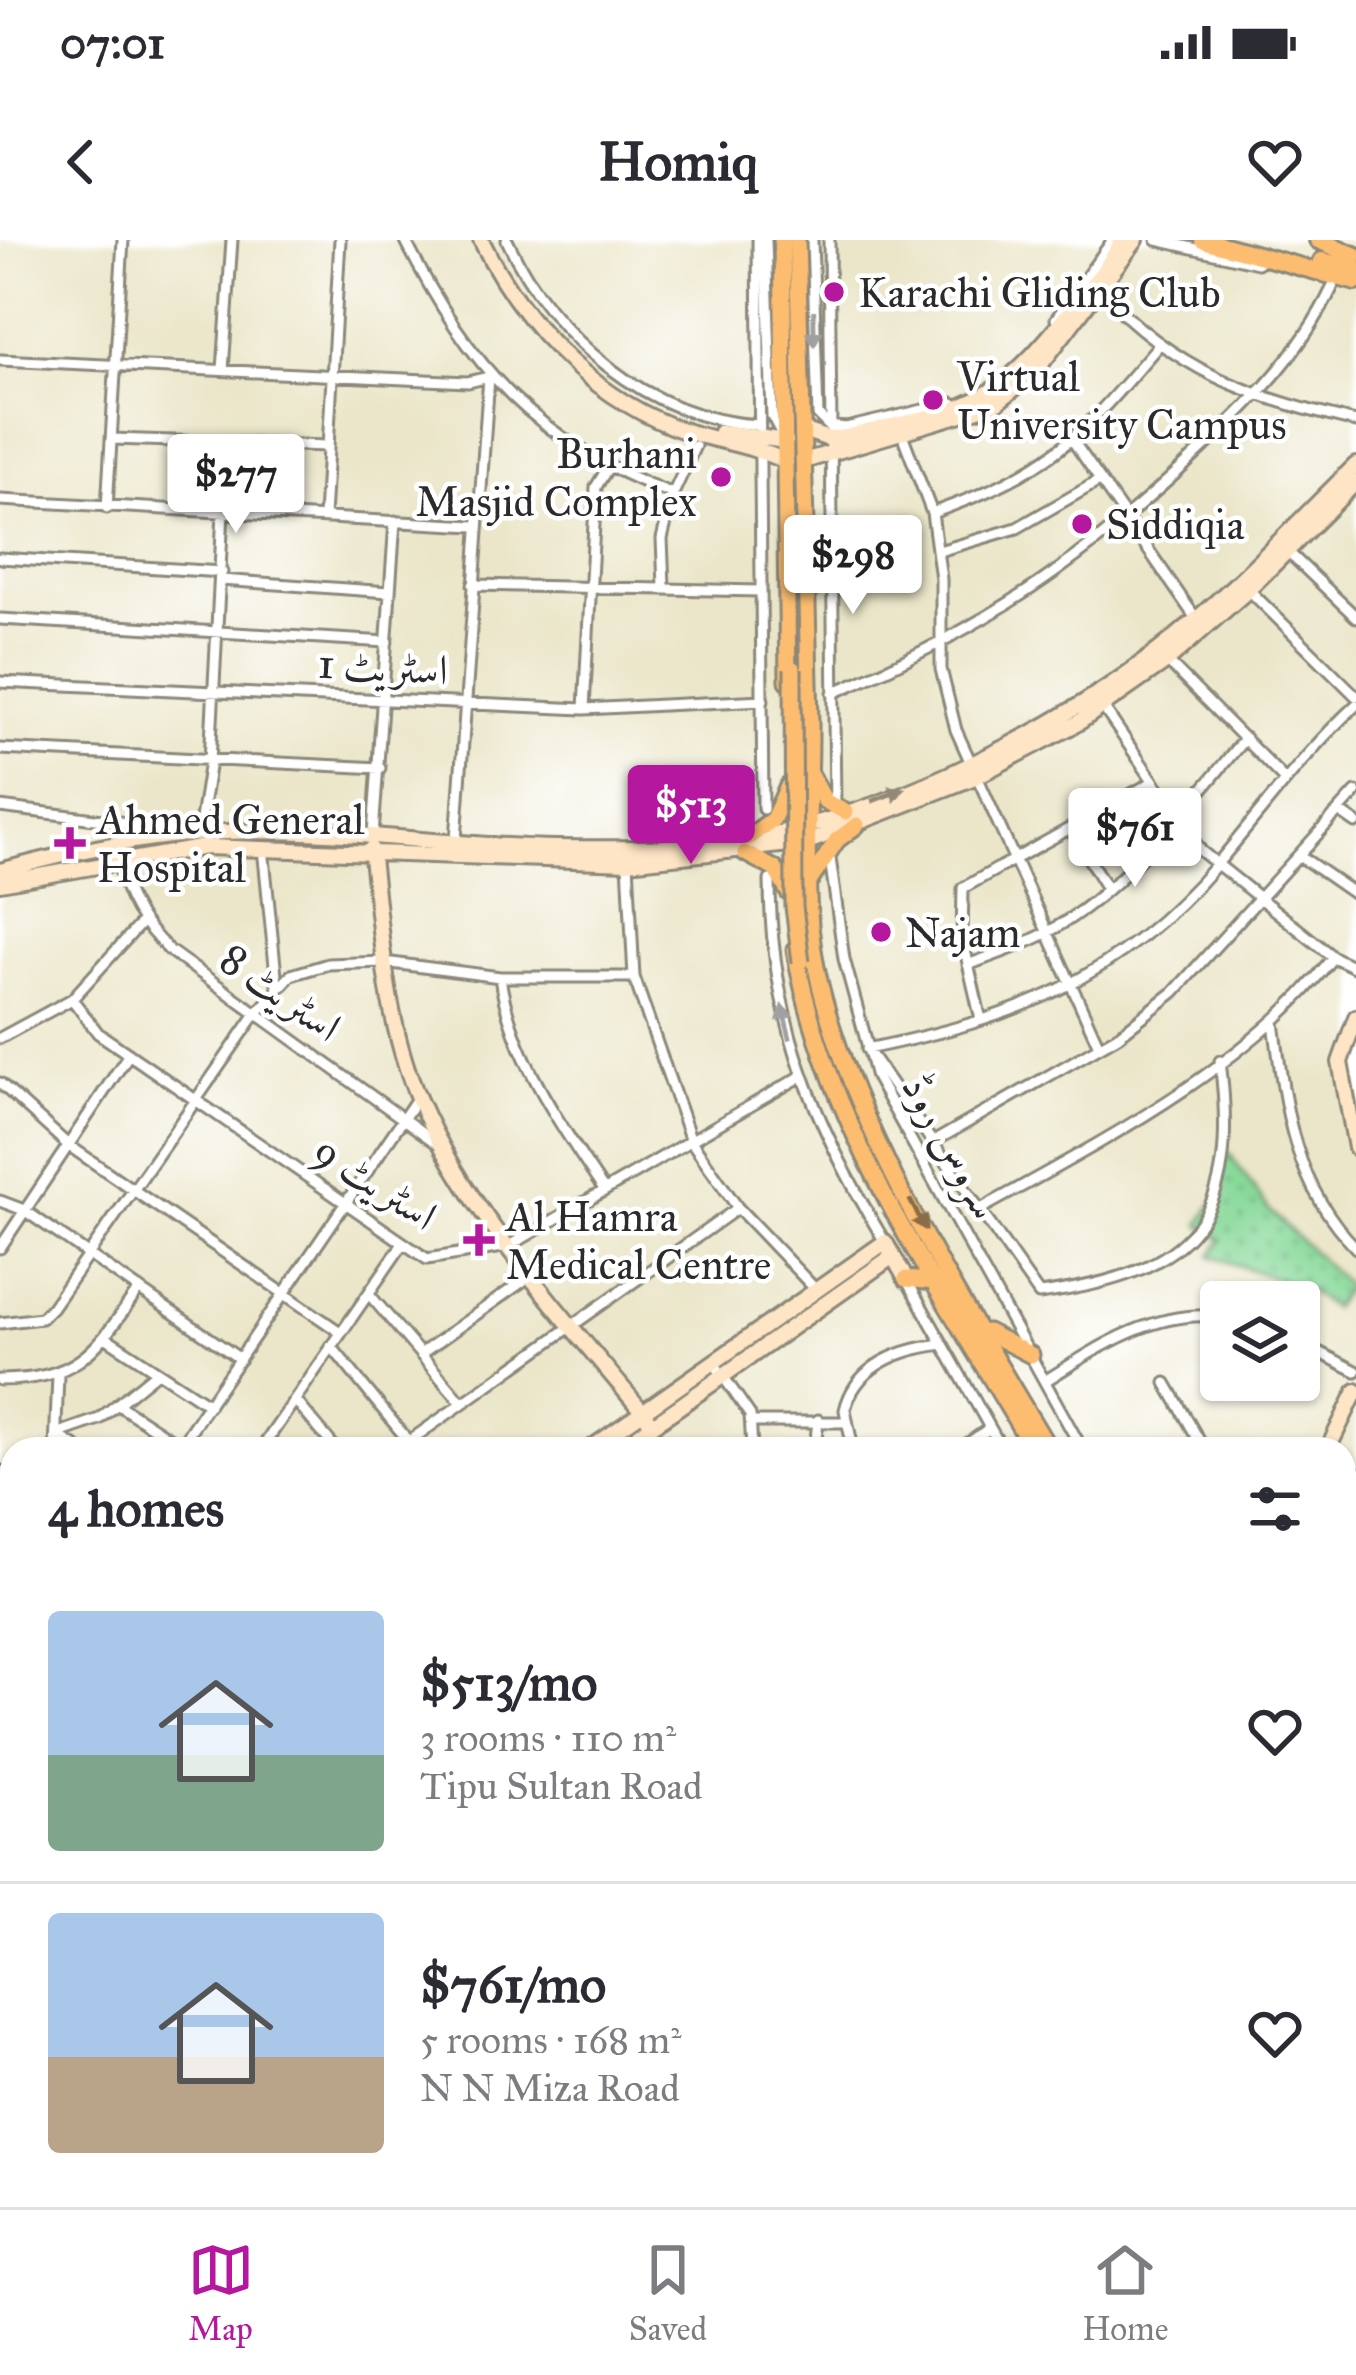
<!DOCTYPE html>
<meta charset="utf-8">
<style>
:root{--surface:#fff;--page:#f2f2f3;--text:#2b2b33;--muted:#7c7c81;--line:#e1e1e2;--accent:#b5179e}
body{margin:0;font-family:"IM FELL Great Primer",Amiri,serif;background:var(--page);color:var(--text);height:100vh;display:flex;flex-direction:column;font-size:45px;white-space:nowrap}
*{box-sizing:border-box;margin:0}
p{font-size:39px;color:var(--muted)}
.icon{flex:none;width:66px;height:66px;fill:none;stroke:currentColor;stroke-width:2;stroke-linecap:round;stroke-linejoin:round}
.map{position:relative;flex:1;overflow:hidden}
.panel{position:absolute;left:0px;top:1197px;width:1356px;height:771px;display:flex;flex-direction:column;background:var(--surface);border-radius:36px 36px 0 0;box-shadow:0 3px 9px #0004}
.panel>*{flex:none}
.tools{position:absolute;left:1200px;top:1041px;display:grid;gap:24px}
.tools a{display:grid;place-items:center;width:120px;height:120px;border-radius:12px;background:var(--surface);box-shadow:0 3px 9px #0004;font-size:60px}
.price{position:absolute;translate:-50% -102px;padding:0 27px;border-radius:12px;background:#fff;color:#222;font-size:39px;line-height:78px;filter:drop-shadow(0 3px 6px #0008)}
.price::after{content:'';position:absolute;left:50%;top:72px;width:36px;height:27px;margin-left:-18px;background:inherit;clip-path:polygon(0 0,100% 0,50% 100%)}
.price.current{background:var(--accent);color:#fff}
ul{padding:0;list-style:none}
li{display:flex;align-items:center;gap:36px;height:300px;padding:0 48px}
li+li{border-top:3px solid var(--line)}
li span{display:grid;place-items:center;flex:none;width:336px;height:240px;border-radius:12px;color:#555}
li>.icon{margin-inline-start:auto}
span .icon{width:144px;height:144px;fill:#fffc;stroke-width:1}
li b{font-size:51px}
h2{display:flex;justify-content:space-between;align-items:center;height:144px;padding:0 48px;font-size:51px}
.status{display:flex;justify-content:space-between;align-items:center;height:84px;padding:0 60px;background:var(--surface);direction:ltr}
.status svg{height:33px;fill:currentColor}
header{display:flex;justify-content:space-between;align-items:center;height:156px;padding:0 48px;background:var(--surface);font-size:54px;font-weight:700}
.menu{display:flex;justify-content:space-around;align-items:center;height:168px;border-top:3px solid var(--line);background:var(--surface);font-size:33px;color:var(--muted)}
.menu a{display:grid;justify-items:center;gap:6px}
.menu .current{color:var(--accent)}
.map>svg:first-child{display:block}
</style>
<div class="status"><b>07:01</b><svg viewBox="0 0 49 12"><path d="M0 12V9h3v3zM5 12V6h3v6zM10 12V3h3v9zM15 12V0h3v12zM26 1h20v11H26zM47 4h2v5h-2z"/></svg></div>
<header><svg class="icon" aria-label="back" viewBox="0 0 24 24"><path d="M15 5l-7 7 7 7"/></svg>Homiq<svg class="icon" aria-label="heart" viewBox="0 0 24 24"><path d="M12 20l-8-8c-3-5 5-10 8-4 3-6 11-1 8 4z"/></svg></header>
<div class="map">
<svg width="1356" height="1967" viewBox="0 0 1356 1967">
<defs>
<pattern id="grass-dots" width="8" height="8" patternUnits="userSpaceOnUse" patternTransform="scale(3)"><rect width="8" height="8" fill="#88d99a"/><path d="M2 2h.1M6 6h.1" fill="none" stroke="#76ba85" stroke-width="1.8" stroke-linecap="round"/></pattern>
</defs>
<rect width="100%" height="100%" fill="#fff"/>
<filter id="ink" filterUnits="userSpaceOnUse"><feTurbulence type="fractalNoise" baseFrequency=".00833" numOctaves="2"/><feDisplacementMap in="SourceGraphic" scale="24" xChannelSelector="R" yChannelSelector="G"/><feConvolveMatrix kernelMatrix="1 2 1 2 8 2 1 2 1" color-interpolation-filters="sRGB"/></filter>
<filter id="wash" filterUnits="userSpaceOnUse"><feTurbulence type="fractalNoise" baseFrequency=".004" numOctaves="4" result="noise"/><feDisplacementMap in="SourceGraphic" scale="48" xChannelSelector="R" yChannelSelector="G"/><feGaussianBlur stdDeviation="2.7" result="paint"/><feColorMatrix in="noise" values="0 0 0 0 0 0 0 0 0 0 0 0 0 0 0 0 0 1.4 0 .05"/><feComposite in="paint" operator="in"/></filter>
<g filter="url(#wash)">
<rect width="100%" height="100%" fill="#ebe6c9"/>
<path fill="url(#grass-dots)" stroke="#5a8262" stroke-width="3" d="M1226,909L1270,971L1348,1046L1332,1068L1306,1049L1211,1016L1222,1000L1200,985L1221,950Z
M1356,1448V1594L1344,1602V1466Z
M12,1767V1956H362L349,1967H0V1778Z"/>
</g>
<g filter="url(#ink)">
<g fill="none" stroke-linecap="round" stroke-linejoin="round">
<g stroke="#8b887a" stroke-width="15">
<path id="street" d="M405,0C470,129 536,202 673,254L695,206
M507,0C552,97 647,178 757,185
M758,0L763,569
M766,0L772,176L780,191
M812,0L818,175L829,186L846,188L953,163
M829,0L835,568
M1157,0L1258,23
M1100,50C1174,130 1251,158 1356,182
M1056,79L1113,0
M0,120L468,142L489,137L456,600
M223,130L232,0
M902,194L932,273L941,339V429L956,490L1099,806
M111,199L328,206
M1073,201L1197,380
M0,260L475,286
M107,268L123,0
M932,273C1052,230 1076,201 1157,107
M324,277L340,0
M1286,310L1356,377
M939,311L1017,288L1099,241
M0,318L222,332
M221,340L389,352
M473,345L760,351
M664,346L662,299L673,254
M1245,346L1356,456
M0,379L387,402
M1167,421L1285,540
M0,442L584,469L763,460
M833,453C987,387 1081,324 1203,208C1257,157 1307,107 1337,37
M1103,467L1201,611L1333,717L1356,728
M584,469L596,247L607,229
M0,509L380,528
M0,567L182,590
M1339,571L1356,583
M1070,588L1106,647
M199,592L210,521L223,272
M373,595L395,281
M263,608L277,745
M829,611L844,719L876,837L1082,1209
M1300,616L1356,655
M118,620C125,659 142,684 170,711L438,904
M628,622L634,737L691,901L738,968L817,1051
M770,640C770,780 814,884 885,1002
M968,725C993,715 1022,706 1046,693C1122,653 1191,563 1245,498
M500,737C510,813 562,888 604,950
M72,759L98,793L427,1019L509,1006L800,837
M981,780L962,697L963,648L1151,543
M1274,782C1285,868 1293,944 1356,1008
M0,798L72,759L141,683
M1220,821C1240,978 1197,1033 1039,1054L867,809C1014,779 1117,741 1217,624C1263,570 1304,513 1356,465
M0,843L68,905L340,1092
M935,901L1118,796L1174,752L1356,552
M0,961L24,970L240,1119
M979,970C1098,904 1250,826 1333,717
M0,1008L129,814
M906,1039L1002,1209
M369,1054L462,1163
M0,1083L41,1078L52,1067L255,775L291,735L328,724L384,722L500,737H634
M105,1097L209,1165
M1299,1102L1356,1131
M331,1106L415,1209
M422,1113L530,1036
M714,1123L750,1175L752,1209
M0,1140C81,1139 95,1111 139,1049
M1045,1141C1097,1108 1156,1068 1221,1077
M1166,1143L1204,1209
M295,1160L336,1209
M120,1166L181,1206
M753,1182H845
M56,1194L99,1179L157,1132
M56,1194L79,1209
M55,1209L58,1135
M178,1209L418,857
M261,1209L402,1005
M398,1209L738,968
M815,1209L818,1180
M853,1209L845,1170C856,1124 902,1109 943,1104
M960,1209L990,1188
M0,1231L12,1233
M1344,1248L1356,1232
M0,1290L12,1292
M0,1389L12,1393
M0,1420L12,1425
M0,1491L12,1488
M1344,1611L1356,1602
M0,1666L12,1661
M1344,1745L1356,1768
M1344,1927L1356,1961
M1075,1956L1079,1967
M1153,1956L1157,1967
M1244,1956L1248,1967
M432,1967L443,1956
M507,1967L518,1956
M777,1967L793,1961
M1027,1967L1055,1956
M1290,1967L1321,1956"/>
</g>
<g stroke="#8b887a" stroke-width="20">
<path id="secondary" d="M481,0C520,80 587,152 671,186C709,201 750,203 786,222
M803,190L829,199L846,197C963,168 988,174 1067,75C1086,51 1109,28 1122,0
M721,192L786,201
M804,221L995,164L1035,132L1136,0
M371,609C381,692 385,782 419,860C472,982 570,1082 653,1185
M0,631C67,613 136,597 205,593C323,585 440,606 558,608C631,609 713,609 784,592C912,561 1054,491 1158,411C1229,356 1292,288 1356,225
M0,643L206,607L628,622L808,602L975,537L1078,483L1167,421L1248,350L1356,242
M1356,777L1340,822L1356,908
M590,1209L885,1002L906,1039
M619,1209L893,1016
M1328,1209L1356,1151
M1344,1454L1356,1435
M0,1521L12,1517
M0,1538L12,1533
M1344,1671L1356,1667
M1344,1687L1356,1683
M901,1956L905,1967
M917,1956L920,1967
M647,1967L664,1956
M668,1967L686,1956"/>
</g>
<g stroke="#8b887a" stroke-width="21">
<path id="primary" d="M782,0L788,441
M797,0C801,161 807,321 810,482C811,564 800,646 816,727C849,887 966,1069 1049,1209
M811,535L825,561L845,572
M749,597L773,579L788,546
M745,613L775,629L789,653
M809,642L837,600L857,585
M795,710C827,892 942,1052 1033,1209
M906,1039L935,1042
M987,1092L1031,1115
M1344,1793L1356,1827
M1344,1832L1356,1868
M1344,1866L1356,1901"/>
</g>
<g stroke="#8b887a" stroke-width="22">
<path id="highway" d="M1203,0L1356,42
M1318,0L1356,16
M1322,21L1356,29"/>
</g>
<use href="#street" stroke="#fff" stroke-width="9"/>
<use href="#secondary" stroke="#fee5c5" stroke-width="14"/>
<use href="#primary" stroke="#fcbd6f" stroke-width="15"/>
<use href="#highway" stroke="#fcbd6f" stroke-width="16"/>
<g stroke="#8b887a" stroke-width="21" stroke-linecap="butt">
<path id="primary-bridge" d="M793,429L794,667L801,722"/>
</g>
<use href="#primary-bridge" stroke="#fcbd6f" stroke-width="15"/>
</g>
<defs><path id="oneway-solid" d="M-6-.8H1V-3.2L6.5 0L1 3.2V.8H-6Z" transform="scale(3)"/></defs>
<g fill="#a0a0a0">
<use href="#oneway-solid" transform="translate(814 88) rotate(89)"/>
<use href="#oneway-solid" transform="translate(786 782) rotate(-104)"/>
</g>
<use fill="#948878" href="#oneway-solid" transform="translate(888 555) rotate(-21)"/>
<use fill="#896d4a" href="#oneway-solid" transform="translate(918 975) rotate(62)"/>
</g>
<g fill="#b5179e" stroke="#fff" stroke-width="4.5">
<circle cx="834" cy="52" r="12"/>
<circle cx="933" cy="160" r="12"/>
<circle cx="721" cy="237" r="12"/>
<circle cx="1082" cy="284" r="12"/>
<path d="M64 585h12v12h12v12h-12v12h-12v-12h-12v-12h12z"/>
<circle cx="881" cy="692" r="12"/>
<path d="M473 982h12v12h12v12h-12v12h-12v-12h-12v-12h12z"/>
</g>
<g text-anchor="middle" stroke-width="9" stroke-linejoin="round" paint-order="stroke">
<g font-size="42" fill="#2b2b2b" stroke="#fff" text-anchor="start">
<text x="858" y="67">Karachi Gliding Club</text>
<text x="957" y="151">Virtual<tspan x="957" dy="48">University Campus</tspan></text>
<text x="697" y="228" text-anchor="end">Burhani<tspan x="697" dy="48">Masjid Complex</tspan></text>
<text x="1106" y="299">Siddiqia</text>
<text x="97" y="594">Ahmed General<tspan x="97" dy="48">Hospital</tspan></text>
<text x="905" y="707">Najam</text>
<text x="506" y="991">Al Hamra<tspan x="506" dy="48">Medical Centre</tspan></text>
</g>
<g font-size="42" fill="#2b2b2b" stroke="#fff">
<text transform="translate(383 426) rotate(3)" y="15">اسٹریٹ 1</text>
<text transform="translate(281 752) rotate(35)" y="15">اسٹریٹ 8</text>
<text transform="translate(952 906) rotate(61)" y="15">سروس روڈ</text>
<text transform="translate(376 942) rotate(33)" y="15">اسٹریٹ 9</text>
</g>
</g>
</svg>
<div class="tools">
<a><svg class="icon" aria-label="layers" viewBox="0 0 24 24"><path d="M12 4l9 5-9 5-9-5zM3 14l9 5 9-5"/></svg></a>
</div>
<b class="price" style="left:236px;top:296px">$277</b>
<b class="price" style="left:853px;top:377px">$298</b>
<b class="price current" style="left:691px;top:627px">$513</b>
<b class="price" style="left:1135px;top:650px">$761</b>
<section class="panel">
<h2>4 homes<svg class="icon" aria-label="filters" viewBox="0 0 24 24"><path d="M4 7h16M4 17h16"/><circle cx="9" cy="7" r="2"/><circle cx="15" cy="17" r="2"/></svg></h2>
<ul>
<li><span style="background:linear-gradient(#a9c7e8 60%,#7fa58c 0)"><svg class="icon" aria-label="home" viewBox="0 0 24 24"><path d="M3 11l9-7 9 7M6 9v11h12V9"/></svg></span><div><b>$513/mo</b><p>3 rooms · 110 m²</p><p>Tipu Sultan Road</p></div><svg class="icon" aria-label="heart" viewBox="0 0 24 24"><path d="M12 20l-8-8c-3-5 5-10 8-4 3-6 11-1 8 4z"/></svg></li>
<li><span style="background:linear-gradient(#a9c7e8 60%,#b9a48a 0)"><svg class="icon" aria-label="home" viewBox="0 0 24 24"><path d="M3 11l9-7 9 7M6 9v11h12V9"/></svg></span><div><b>$761/mo</b><p>5 rooms · 168 m²</p><p>N N Miza Road</p></div><svg class="icon" aria-label="heart" viewBox="0 0 24 24"><path d="M12 20l-8-8c-3-5 5-10 8-4 3-6 11-1 8 4z"/></svg></li>
</ul>
</section>
</div>
<nav class="menu">
<a class="current"><svg class="icon" aria-label="map" viewBox="0 0 24 24"><path d="M3 6l6-2 6 2 6-2v14l-6 2-6-2-6 2zM9 4v14M15 6v14"/></svg>Map</a>
<a><svg class="icon" aria-label="saved" viewBox="0 0 24 24"><path d="M7 4h10v16l-5-4-5 4z"/></svg>Saved</a>
<a><svg class="icon" aria-label="home" viewBox="0 0 24 24"><path d="M3 11l9-7 9 7M6 9v11h12V9"/></svg>Home</a>
</nav>
